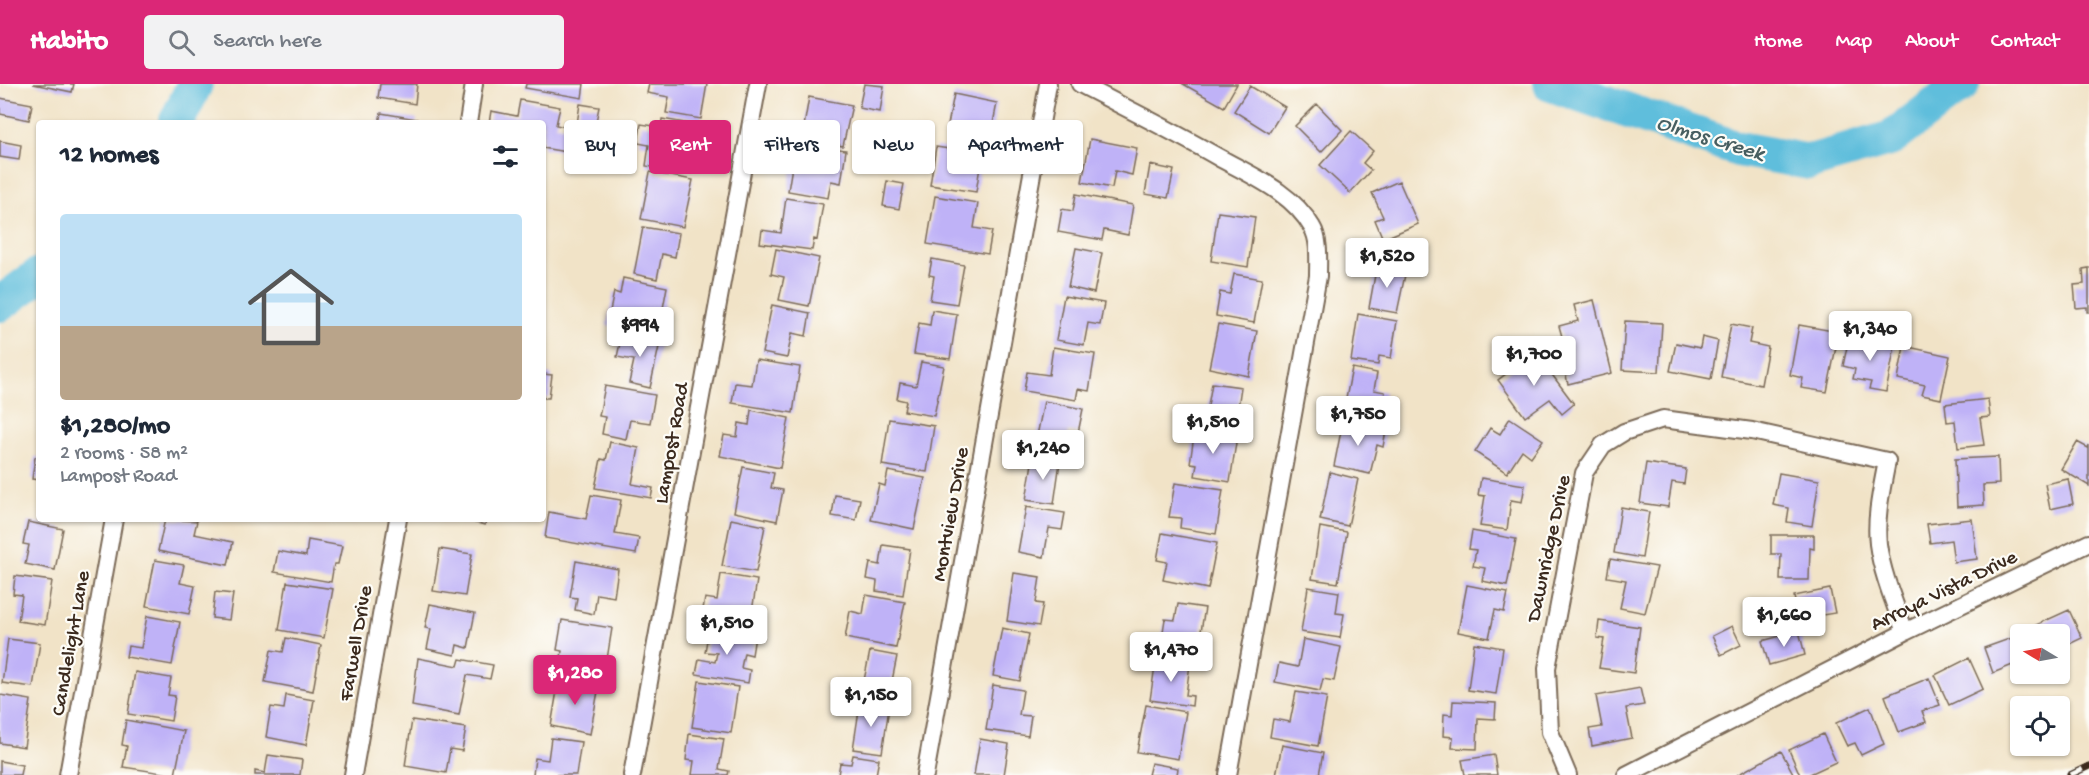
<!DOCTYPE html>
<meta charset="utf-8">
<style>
:root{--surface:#fff;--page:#f2f2f3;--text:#1f2937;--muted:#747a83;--line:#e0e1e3;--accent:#db2777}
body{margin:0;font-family:"Gochi Hand",sans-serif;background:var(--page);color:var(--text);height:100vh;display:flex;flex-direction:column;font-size:22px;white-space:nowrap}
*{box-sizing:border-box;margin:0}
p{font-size:20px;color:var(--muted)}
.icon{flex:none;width:33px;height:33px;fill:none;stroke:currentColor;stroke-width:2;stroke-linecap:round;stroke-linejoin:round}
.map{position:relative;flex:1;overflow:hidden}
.panel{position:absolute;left:36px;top:36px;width:510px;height:402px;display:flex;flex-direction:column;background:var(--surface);border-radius:6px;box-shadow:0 2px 4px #0004}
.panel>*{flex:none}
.top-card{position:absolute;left:564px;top:36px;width:570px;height:54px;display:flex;gap:12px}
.needle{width:39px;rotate:280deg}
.buttons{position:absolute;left:2010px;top:540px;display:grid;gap:12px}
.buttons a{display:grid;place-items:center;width:60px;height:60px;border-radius:6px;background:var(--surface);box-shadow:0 2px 4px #0004;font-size:30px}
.price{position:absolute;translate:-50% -51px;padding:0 14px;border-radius:6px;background:#fff;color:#222;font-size:20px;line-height:39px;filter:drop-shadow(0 2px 3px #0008)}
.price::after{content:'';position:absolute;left:50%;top:36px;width:18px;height:14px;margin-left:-9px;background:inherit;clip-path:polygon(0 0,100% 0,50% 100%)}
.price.current{background:var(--accent);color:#fff}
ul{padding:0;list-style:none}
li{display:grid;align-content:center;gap:12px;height:318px;padding:0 24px}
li+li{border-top:2px solid var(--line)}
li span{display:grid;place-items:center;height:186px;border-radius:6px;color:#555}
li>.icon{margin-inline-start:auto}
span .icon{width:108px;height:108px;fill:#fffc;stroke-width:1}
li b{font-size:26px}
h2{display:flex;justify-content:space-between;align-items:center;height:72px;padding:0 24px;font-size:26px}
.tag{padding:0 21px;border-radius:6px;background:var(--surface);box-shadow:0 2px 4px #0004;font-size:21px;line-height:54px}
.tag.current{background:var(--accent);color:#fff}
header{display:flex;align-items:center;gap:36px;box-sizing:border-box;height:84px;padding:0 30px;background:var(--accent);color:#fff}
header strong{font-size:28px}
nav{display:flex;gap:33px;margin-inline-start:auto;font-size:21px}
.search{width:420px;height:54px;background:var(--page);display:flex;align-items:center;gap:15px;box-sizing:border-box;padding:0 21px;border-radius:6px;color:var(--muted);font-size:22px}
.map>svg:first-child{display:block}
</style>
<header>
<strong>Habito</strong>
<div class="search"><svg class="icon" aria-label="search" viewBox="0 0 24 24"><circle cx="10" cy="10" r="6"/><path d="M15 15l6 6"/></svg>Search here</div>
<nav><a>Home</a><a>Map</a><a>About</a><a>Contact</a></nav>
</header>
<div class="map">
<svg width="2089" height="691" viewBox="0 0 2089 691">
<rect width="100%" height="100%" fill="#fdfcf7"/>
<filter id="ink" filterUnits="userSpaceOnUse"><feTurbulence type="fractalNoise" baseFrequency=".0167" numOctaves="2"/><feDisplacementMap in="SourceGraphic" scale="12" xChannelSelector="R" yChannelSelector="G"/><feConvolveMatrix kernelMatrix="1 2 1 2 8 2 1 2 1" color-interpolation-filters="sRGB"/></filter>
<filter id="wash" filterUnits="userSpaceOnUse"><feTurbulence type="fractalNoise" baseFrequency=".008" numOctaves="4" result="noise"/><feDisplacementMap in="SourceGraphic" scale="24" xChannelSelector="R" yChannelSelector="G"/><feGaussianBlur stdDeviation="1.35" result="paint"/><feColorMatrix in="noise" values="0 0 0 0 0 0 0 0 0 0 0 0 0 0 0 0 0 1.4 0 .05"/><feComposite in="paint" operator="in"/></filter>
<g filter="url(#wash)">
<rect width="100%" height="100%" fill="#f1e3c7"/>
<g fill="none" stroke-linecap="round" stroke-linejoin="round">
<path stroke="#5ebedc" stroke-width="36" d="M1551,0L1738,65L1810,78L1892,54L1962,0
M176,39L195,0
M0,220L39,191"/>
</g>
<g id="blocks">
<path fill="#bfb2f7" d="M33,0H74L72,8Z
M380,0H417L415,20L378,14Z
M526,0H584L582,14L525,4Z
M649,0H707L701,35L666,29L669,13L647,9Z
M864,0L884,2L880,28L859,24Z
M1183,0H1237L1224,23Z
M1250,2L1285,23L1269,49L1234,27Z
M954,10L997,19L990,55L947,46Z
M809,13L852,21L843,62L802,54Z
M0,14L32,20L29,36L0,30Z
M520,16L560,23L556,41L571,44L566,68L543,64V39H489L491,27L517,32Z
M580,20L599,23L595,43L577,40Z
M1317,20L1342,46L1321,68L1295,42Z
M381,29L417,35L416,39H379Z
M662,35L697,41L692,70L672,67L669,86L646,82L649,61L638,59L641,40L661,43Z
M1351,47L1373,67L1363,79L1371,86L1350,109L1320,81Z
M1090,55L1137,64L1132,91L1115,87L1112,104L1082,98Z
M0,57L21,61L19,76L0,73Z
M796,58L846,66L841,99L831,97L828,114L788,107Z
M936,63L982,70L976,108L930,101Z
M1150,81L1174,86L1168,114L1145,110Z
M650,88L693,96L683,143L641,135Z
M887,97L904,100L899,125L883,122Z
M1399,97L1418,140L1383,155L1375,136L1383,133L1372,109Z
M1076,110L1133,121L1128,151L1104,146L1102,156L1058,148L1062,125L1073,127Z
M935,112L978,119L974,144L992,147L988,170L927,160Z
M786,114L823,120L817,156L814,155L812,166L760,159L762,146L781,149Z
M1218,128L1255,133L1248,183L1211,177Z
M643,143L679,149L675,173L662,170L657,195L634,190Z
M1076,164L1102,169L1094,209L1068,203Z
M776,165L819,174L809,222L779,216L784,193L771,190Z
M932,175L964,181L957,220L930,216L934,192L929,191Z
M1377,180L1406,186L1397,229L1369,224Z
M2089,184V228H2087V223L2076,224L2074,201L2084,200L2083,185Z
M1234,190L1262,195L1254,239L1216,232L1220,208L1230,210Z
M623,194L667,203L658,251L607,241L614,208L620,210Z
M1064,212L1104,219L1100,241L1088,239L1084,261L1056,256Z
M1594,216L1612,289L1568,300L1562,275L1568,274L1559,242L1578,237L1574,221Z
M772,221L810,229L806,252L792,249L787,274L762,269Z
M932,226L957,230L950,275L914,270L919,239L930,241Z
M1358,230L1397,237L1391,274L1379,272L1378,281L1351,277Z
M1625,237L1662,239L1659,288L1622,286Z
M1218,240L1257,247L1249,292L1209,284Z
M1731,240L1752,244L1749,259L1768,263L1761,301L1721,293Z
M1799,241L1839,248L1827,308L1801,304L1803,294L1790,291Z
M622,250L660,258L650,304L629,299L634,276L617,273Z
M1702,253L1718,257L1711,295L1670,287L1676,259L1700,264Z
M1849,253L1895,262L1886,308L1869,305L1871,298L1853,295L1855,285L1843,282Z
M1904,262L1950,272L1941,315L1922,311L1925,301L1898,295Z
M1053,263L1095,270L1089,307L1078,305L1076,316L1024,307L1027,288L1049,291Z
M1535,268L1574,320L1562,330L1550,315L1525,333L1498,296Z
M756,276L800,283L793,329L732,319L735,299L752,301Z
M921,278L944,282L934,332L904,327L906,317L897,315L900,299L916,302Z
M1352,284L1377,289L1374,306L1385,308L1382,326L1372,325L1370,335L1343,330Z
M543,290L552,291L549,314H543Z
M1212,299L1241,303L1235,344L1205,339Z
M605,302L655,311L650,339L630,336L626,355L602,350L605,333L599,332Z
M1988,315L1990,333L1980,334L1984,361L1958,364L1955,337L1947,338L1945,320Z
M1044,317L1083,325L1078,349L1068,347L1064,368L1035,362Z
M751,326L789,334L780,384L720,372L724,351L737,353L739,339L749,341Z
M1510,334L1543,356L1531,373L1522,366L1507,389L1475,368L1490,344L1500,350Z
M889,335L934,342L927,388L882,381Z
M1343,337L1386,346L1383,363L1377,361L1370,390L1334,382Z
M1195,345L1237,352L1230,398L1195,392L1197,380L1190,379Z
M610,358L639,364L632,400L653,404L651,414L595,404L601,375L606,376Z
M2077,358L2088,364L2089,361V402L2061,385Z
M35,373H39V396L32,395Z
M1033,373L1060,378L1054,420L1026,416Z
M1998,373L1999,400L1983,401L1984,421L1957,423L1955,375Z
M1646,379L1686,385L1684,400L1672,398L1668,423L1640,419Z
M743,383L774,389L771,404L783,406L777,437L734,428Z
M888,387L925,394L914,445L871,436L879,400L885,402Z
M1330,388L1358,395L1348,442L1320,436Z
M1779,389L1819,396L1812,442L1787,438L1789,424L1773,421Z
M1481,394L1525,401L1522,418L1511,416L1507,446L1480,442L1485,412L1478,411Z
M2068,395L2073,420L2050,425L2045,400Z
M1175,399L1223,406L1216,450L1180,444L1181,434L1169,433Z
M591,411L621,416L615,450L639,454L636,470L545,454L549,428L586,435Z
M835,411L860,415L856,436L832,432Z
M1026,423L1065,429L1062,446L1049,444L1044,473L1018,468Z
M1621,423L1649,428L1642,474L1614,469Z
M165,435L197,437L194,450L233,458L228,481L158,467Z
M460,435H486L485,441Z
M731,435L765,442L756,488L722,482Z
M1972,435L1977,475L1954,478L1951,456L1930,459L1927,440Z
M28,438L63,445L55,486L25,480L29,461L23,460Z
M1320,443L1347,448L1338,499L1312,495Z
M1472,447L1516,455L1507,502L1482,497L1485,484L1473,482L1476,466L1469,465Z
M1162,449L1217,459L1208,505L1163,496L1167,478L1157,476Z
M1771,451H1814V465L1810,464L1809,496H1780L1781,470H1771Z
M308,456L342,462L338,480H334L331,498L274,488L278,467L306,472Z
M883,461L910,465L903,511L876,507L877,497L867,495L870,479L880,481Z
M440,465L472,470L465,512L433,507Z
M1610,475L1657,483L1645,529L1620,524L1626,496L1607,493Z
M155,476L184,481L180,499L195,502L189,530L146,522Z
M576,477L618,485L614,513L597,510L594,530L575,526L577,514L570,513Z
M1014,489L1040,493L1036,519L1043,520L1039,542L1007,537Z
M721,490L757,496L750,540L713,534L714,526L703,525L705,514L717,516Z
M15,492L52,497L45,541L18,537L22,511L13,510Z
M287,498L333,505L324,554L279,546Z
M1467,501L1508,509L1504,528L1495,526L1489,554L1458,548Z
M1308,503L1339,508L1336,529L1344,530L1340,554L1301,548Z
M1830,505L1835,529L1798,535L1794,512Z
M215,508L233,510L229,536L212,534Z
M866,511L905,518L896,564L845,554L850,527L863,530Z
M430,520L475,529L468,564L457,561L455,571L427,565L431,545L425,544Z
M1178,520L1205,524L1197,570L1170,565L1172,555L1162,554L1165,535L1175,536Z
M2069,526L2082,554L2063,563L2068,574L2060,578V550H2041L2036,541Z
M147,532L180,538L172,581L126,573L128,562L141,564Z
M562,536L612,544L604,594L559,586L562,567L557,566Z
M1599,537L1640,543L1634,589L1599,584L1604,555L1597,554Z
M1732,542L1741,561L1721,571L1712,552Z
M709,544L755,552L752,571L744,569L741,584L750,586L748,599L696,590L699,575L715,578L717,569L705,568Z
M1002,544L1029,550L1020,597L993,592Z
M1799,547L1805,571L1769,581L1762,557Z
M2020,551V578L1993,589L1984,564Z
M286,554L321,561L313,607L265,598L271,566L283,568Z
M8,555L40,559L33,603L2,599Z
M1303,555L1341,563L1334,597L1323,595L1320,607L1275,598L1279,579L1298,583Z
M1474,559L1503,564L1496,610L1468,606Z
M870,567L897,572L888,617L861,611Z
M418,574L458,582L460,575L493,581L490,595L467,591L459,631L412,622Z
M1969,574L1983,605L1949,621L1935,591Z
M1156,575L1190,580L1186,611L1193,612L1192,622L1150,616Z
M135,588L171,594L168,611L175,612L171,637L128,630Z
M1929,594L1940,621L1922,627L1926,638L1899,648L1885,612Z
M559,595L599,602L590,650L551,642Z
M699,597L738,603L731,649L692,643Z
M993,601L1023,606L1019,631L1031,632L1028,652L986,646Z
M1640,604L1644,621L1626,624L1632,654L1592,662L1589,645L1602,643L1596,612Z
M1296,608L1327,613L1318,662L1270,653L1273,635L1290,638Z
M0,611L31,616L24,663L0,659Z
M286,611L314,616L306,661L266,653L271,623L284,625Z
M1453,617L1496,619L1495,635L1478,634L1477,665L1452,664L1453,653L1443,652L1444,630L1452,631Z
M860,620L889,624L882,669L853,665Z
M1146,621L1186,628L1178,675L1137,668Z
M1870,623L1884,660L1861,671L1855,659L1847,662L1836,639Z
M126,636L184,647L175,691L123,683L127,662L122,661Z
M412,636L466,644L462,667L450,665L446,689L405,682Z
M689,650L724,655L719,685L729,687L728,691H692L694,677L686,676Z
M1823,650L1836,678L1808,691H1800L1789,666Z
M551,654L581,658L576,691H533L535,674L548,676Z
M980,655L1009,660L1004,691H974Z
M1282,661L1323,669L1319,691H1276Z
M1781,667L1794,691H1737Z
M268,671L302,676L300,691H255V687L265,689Z
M853,671L879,675L876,691H838L840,679L851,680Z
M1494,671L1497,691H1465L1462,676Z
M0,677L22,681L20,691H0Z
M1151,679L1178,684L1177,691H1148Z"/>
</g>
</g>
<g filter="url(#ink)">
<use href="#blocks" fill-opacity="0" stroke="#7b6b59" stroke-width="1.5"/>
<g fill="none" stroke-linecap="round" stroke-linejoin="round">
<g stroke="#7b6b59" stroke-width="20">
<path id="street" d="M1080,0C1126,24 1173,47 1218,73C1252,92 1292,108 1312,143C1320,156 1318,177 1318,192L1228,691
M468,39L474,0
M68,691L114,435
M353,691L398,435
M632,691L758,0
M925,691L1048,0
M1568,691L1550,648L1547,584L1584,389L1603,361L1624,348L1663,335L1752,347L1887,377C1882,404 1875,432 1878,460C1882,490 1895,520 1905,548
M1626,691L1905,548L2089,459"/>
</g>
<use href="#street" stroke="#fff" stroke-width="16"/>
<g stroke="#3b2a1e" stroke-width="7">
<path id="rail" d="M2070,691L2089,682"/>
</g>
<use href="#rail" stroke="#fdfcf7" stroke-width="4.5" stroke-dasharray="14" stroke-linecap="butt"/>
</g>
</g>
<g text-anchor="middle" stroke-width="4.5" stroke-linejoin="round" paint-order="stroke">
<g font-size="21" fill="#3b2a1e" stroke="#fdfcf7">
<text transform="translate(670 359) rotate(-80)" y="7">Lampost Road</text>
<text transform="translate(949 430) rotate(-80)" y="7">Montview Drive</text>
<text transform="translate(1547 464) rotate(-78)" y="7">Dawnridge Drive</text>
<text transform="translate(1943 505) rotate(-26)" y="7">Arroya Vista Drive</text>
<text transform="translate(69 559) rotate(-80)" y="7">Candlelight Lane</text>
<text transform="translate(354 559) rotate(-80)" y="7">Farwell Drive</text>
</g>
<g font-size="22" font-style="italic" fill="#475e60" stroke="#fdfcf7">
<text transform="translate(1711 52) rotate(17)" y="8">Olmos Creek</text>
</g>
</g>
</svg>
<div class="buttons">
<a><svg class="needle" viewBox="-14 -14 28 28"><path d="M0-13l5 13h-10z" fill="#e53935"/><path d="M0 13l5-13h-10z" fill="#747a83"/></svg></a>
<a><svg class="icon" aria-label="locate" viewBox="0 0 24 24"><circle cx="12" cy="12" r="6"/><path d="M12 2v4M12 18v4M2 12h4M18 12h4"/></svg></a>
</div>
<b class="price" style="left:1387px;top:205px">$1,520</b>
<b class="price" style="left:640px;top:274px">$994</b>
<b class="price" style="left:1870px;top:278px">$1,340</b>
<b class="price" style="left:1534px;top:303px">$1,700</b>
<b class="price" style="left:1358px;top:363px">$1,750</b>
<b class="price" style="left:1213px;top:371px">$1,510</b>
<b class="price" style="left:1043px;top:397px">$1,240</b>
<b class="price" style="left:1784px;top:564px">$1,660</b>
<b class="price" style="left:727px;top:572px">$1,510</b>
<b class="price" style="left:1171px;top:599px">$1,470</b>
<b class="price current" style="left:575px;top:622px">$1,280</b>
<b class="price" style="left:871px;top:644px">$1,150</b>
<div class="top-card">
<a class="tag">Buy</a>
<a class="tag current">Rent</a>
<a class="tag">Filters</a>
<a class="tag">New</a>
<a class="tag">Apartment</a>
</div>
<section class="panel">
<h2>12 homes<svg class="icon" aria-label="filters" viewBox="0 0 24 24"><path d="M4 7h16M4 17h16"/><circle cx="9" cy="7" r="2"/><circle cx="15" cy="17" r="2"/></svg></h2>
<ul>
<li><span style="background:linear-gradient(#bfe0f5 60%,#b9a48a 0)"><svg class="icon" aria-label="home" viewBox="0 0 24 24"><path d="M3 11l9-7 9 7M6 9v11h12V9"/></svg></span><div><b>$1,280/mo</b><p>2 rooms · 58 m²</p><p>Lampost Road</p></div></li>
</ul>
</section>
</div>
